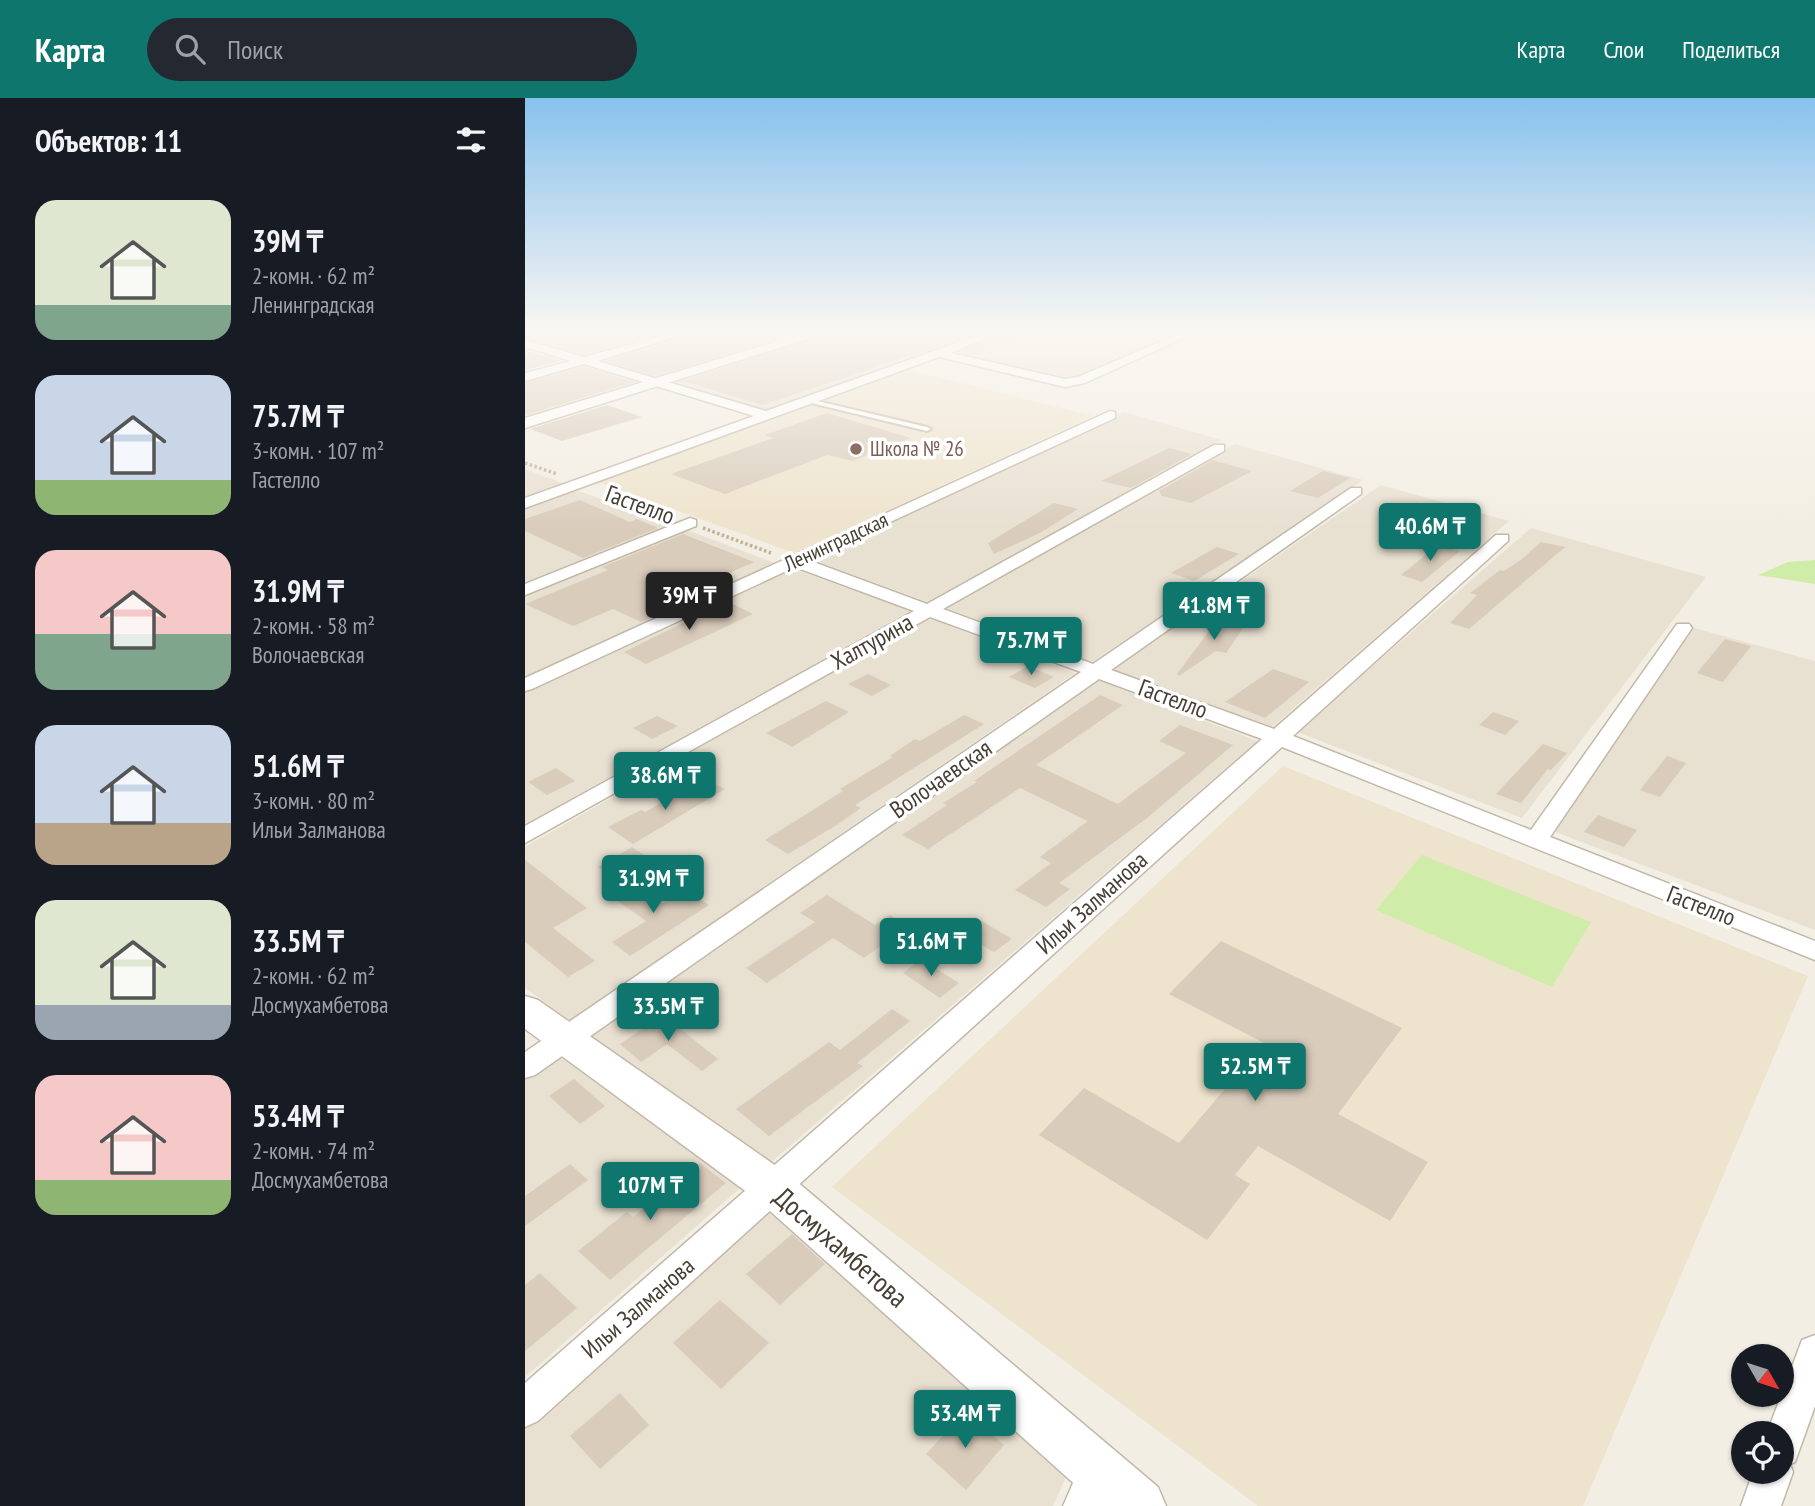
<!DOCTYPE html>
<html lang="ru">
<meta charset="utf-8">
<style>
:root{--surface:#171b24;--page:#242831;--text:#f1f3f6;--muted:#9ea1a6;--accent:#0f766e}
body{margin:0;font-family:"PT Sans Narrow",sans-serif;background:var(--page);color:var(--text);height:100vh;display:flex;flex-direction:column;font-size:26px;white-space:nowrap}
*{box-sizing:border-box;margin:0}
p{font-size:23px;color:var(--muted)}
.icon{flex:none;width:38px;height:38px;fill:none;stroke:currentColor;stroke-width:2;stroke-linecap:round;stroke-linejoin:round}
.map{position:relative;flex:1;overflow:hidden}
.side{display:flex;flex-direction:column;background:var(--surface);width:525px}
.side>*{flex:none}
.needle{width:46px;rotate:129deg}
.controls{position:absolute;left:1206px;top:1246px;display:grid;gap:14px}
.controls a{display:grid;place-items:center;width:63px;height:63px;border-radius:50%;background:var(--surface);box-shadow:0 2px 5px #0004;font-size:35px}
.price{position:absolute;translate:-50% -60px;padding:0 16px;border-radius:7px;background:var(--accent);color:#fff;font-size:23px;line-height:46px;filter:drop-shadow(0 2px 4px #0008)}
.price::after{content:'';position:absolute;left:50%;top:42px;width:21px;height:16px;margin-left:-10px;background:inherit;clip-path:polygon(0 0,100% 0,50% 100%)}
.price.active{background:#222;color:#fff}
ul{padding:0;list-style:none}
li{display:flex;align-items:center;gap:21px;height:175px;padding:0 35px}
li span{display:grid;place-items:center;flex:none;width:196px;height:140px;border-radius:21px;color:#555}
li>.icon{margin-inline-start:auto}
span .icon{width:84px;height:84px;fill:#fffc;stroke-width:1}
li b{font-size:30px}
h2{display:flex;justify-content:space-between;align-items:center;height:84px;padding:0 35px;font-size:30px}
header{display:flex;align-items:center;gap:42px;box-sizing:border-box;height:98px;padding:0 35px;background:var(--accent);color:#fff}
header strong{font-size:33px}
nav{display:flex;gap:38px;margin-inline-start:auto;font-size:24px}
.search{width:490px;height:63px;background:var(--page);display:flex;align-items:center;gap:18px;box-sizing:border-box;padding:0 24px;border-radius:38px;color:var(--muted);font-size:26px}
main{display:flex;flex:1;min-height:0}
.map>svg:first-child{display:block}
</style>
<header>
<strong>Карта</strong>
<div class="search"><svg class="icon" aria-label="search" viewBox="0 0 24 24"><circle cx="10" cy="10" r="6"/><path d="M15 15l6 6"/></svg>Поиск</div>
<nav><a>Карта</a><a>Слои</a><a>Поделиться</a></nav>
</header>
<main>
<section class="side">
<h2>Объектов: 11<svg class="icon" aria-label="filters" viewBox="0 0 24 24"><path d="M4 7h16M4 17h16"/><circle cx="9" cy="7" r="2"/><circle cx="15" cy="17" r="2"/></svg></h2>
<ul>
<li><span style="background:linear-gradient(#dfe7d0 75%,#7fa58c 0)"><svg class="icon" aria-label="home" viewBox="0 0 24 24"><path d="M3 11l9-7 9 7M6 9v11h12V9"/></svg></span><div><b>39M ₸</b><p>2-комн. · 62 m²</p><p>Ленинградская</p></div></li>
<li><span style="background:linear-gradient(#c9d6e8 75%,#8fb573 0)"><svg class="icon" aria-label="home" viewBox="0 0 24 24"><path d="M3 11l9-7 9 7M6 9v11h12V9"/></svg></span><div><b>75.7M ₸</b><p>3-комн. · 107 m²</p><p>Гастелло</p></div></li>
<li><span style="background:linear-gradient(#f6c9c9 60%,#7fa58c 0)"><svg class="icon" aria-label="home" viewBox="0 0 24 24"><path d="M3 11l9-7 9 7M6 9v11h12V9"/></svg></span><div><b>31.9M ₸</b><p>2-комн. · 58 m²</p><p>Волочаевская</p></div></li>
<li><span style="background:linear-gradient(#c9d6e8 70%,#b9a48a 0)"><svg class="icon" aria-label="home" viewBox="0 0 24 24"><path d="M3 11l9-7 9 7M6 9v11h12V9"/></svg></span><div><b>51.6M ₸</b><p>3-комн. · 80 m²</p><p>Ильи Залманова</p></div></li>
<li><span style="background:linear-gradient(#dfe7d0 75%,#9aa5b1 0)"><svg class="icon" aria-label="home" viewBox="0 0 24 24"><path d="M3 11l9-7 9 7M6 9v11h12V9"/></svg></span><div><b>33.5M ₸</b><p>2-комн. · 62 m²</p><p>Досмухамбетова</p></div></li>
<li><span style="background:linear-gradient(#f6c9c9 75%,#8fb573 0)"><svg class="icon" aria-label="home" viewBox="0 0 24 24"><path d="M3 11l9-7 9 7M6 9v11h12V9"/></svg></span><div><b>53.4M ₸</b><p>2-комн. · 74 m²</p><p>Досмухамбетова</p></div></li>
</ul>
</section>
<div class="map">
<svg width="1290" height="1408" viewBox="0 0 1290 1408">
<rect width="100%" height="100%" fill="#f3eee3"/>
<path fill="#e8e0d1" d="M36,234H154L61,260L2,243Z
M170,234H288L134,281L69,262Z
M306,234H465L247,313L145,284Z
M486,234H660L545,284L427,256Z
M55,266L120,285L0,322V282Z
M599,314L697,342L403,504L286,461Z
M710,346L838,382L567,564L421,510Z
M0,371L42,387L0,402Z
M856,387L984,423L746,630L587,572Z
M51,392L148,427L0,486V411Z
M1006,430L1181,479L997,720L772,634Z
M162,432L250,465L0,581V498Z
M266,470L385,513L0,726V594Z
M402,520L550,575L45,922L0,890V749Z
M1169,530L1290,563V832L1022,731Z
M573,582L732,643L244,1066L67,939Z
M34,958L216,1089L0,1279V982Z
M247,1106L541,1379L528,1408H0V1329Z"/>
<path fill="#eee3cc" d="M384,272L568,318L269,455L74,384Z
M758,668L1283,878L1058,1408H733L307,1089Z"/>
<path fill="#cfeca8" d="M1290,462V486L1233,477L1263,464Z
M897,757L1066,824L1027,889L851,812Z"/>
<path fill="#d9ccbb" d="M0,234H77L78,245L119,234L129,237L59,256L0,240Z
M190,234H275L131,278L81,263L164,239L188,247Z
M307,234H455L238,307L158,283Z
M480,234H502V236L448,257L435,254Z
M0,252L36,263L0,272Z
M59,269L109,284L0,317V285Z
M82,307L117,319L37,343L5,331Z
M302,315L386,340L328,363L302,357L200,396L146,376L248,340L240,337Z
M644,350L667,356L606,390L576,383Z
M688,362L727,373L666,405L637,398L634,393Z
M798,373L825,380L793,400L765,393Z
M55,402L105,424L112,421L133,430L58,460L0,433V421Z
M529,405L553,411L515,435L469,456L463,445Z
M158,436L229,464L173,489L183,494L116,524L88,511L48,528L0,506L83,472L77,469Z
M1016,444L1040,449L944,531L925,525L952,497L945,495L975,472L979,473L997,461Z
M913,447L935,453L897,484L876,477Z
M692,449L714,456L669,483L646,475Z
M202,503L228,516L121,566L99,554Z
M693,521L721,526L701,555L691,553L654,578L652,576Z
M1200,541L1226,548L1198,584L1172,575Z
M503,568L529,579L510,590L484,579Z
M748,571L784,584L740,620L700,604Z
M343,576L366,587L347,598L323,586Z
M575,597L598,607L511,667L593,706L661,655L634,643L655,627L708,647L622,720L534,785L545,791L521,809L490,792L526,765L515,759L563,723L495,690L403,751L377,737L422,707L418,705L452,684L449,683Z
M301,603L324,614L267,649L241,635Z
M968,614L994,623L980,637L954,627Z
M439,617L459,626L330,707L336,710L310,728L263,756L240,742L318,693L315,691L368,659L365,658L390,641L395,643Z
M132,618L153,628L127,641L108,630Z
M1018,646L1042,655L1026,672L1023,671L996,705L971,696Z
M1142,658L1161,665L1135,699L1115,692Z
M31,670L50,683L22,697L3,684Z
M178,681L200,691L108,746L83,729L116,712L120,714Z
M1073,717L1112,732L1099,749L1059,734Z
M107,749L129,764L95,784L73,769Z
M0,762L62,810L28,830L70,863L43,879L0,844Z
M107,783L138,805L161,792L184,807L105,858L87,844L121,823L83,796Z
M302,797L350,827L365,817L383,828L339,860L308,840L242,885L221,870L290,824L275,815Z
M450,819L487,841L469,854L433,833Z
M696,843L877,930L813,1016L903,1064L865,1123L733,1048L710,1077L725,1086L682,1142L514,1037L559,990L654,1045L739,945L644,896Z
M396,861L434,885L415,900L378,875Z
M367,911L385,923L332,965L338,968L244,1038L211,1011L304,944L315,952Z
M138,917L193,961L177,973L142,946L116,964L95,946Z
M49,981L80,1008L55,1026L24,998Z
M175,1065L201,1085L85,1182L53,1153L102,1114L108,1119Z
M45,1066L63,1082L0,1128V1098Z
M267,1136L300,1166L255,1207L221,1176Z
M15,1175L52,1210L0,1253V1187Z
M195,1202L244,1245L196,1291L148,1245Z
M95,1295L124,1327L75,1371L45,1338Z
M441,1313L479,1347L441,1392L401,1356Z"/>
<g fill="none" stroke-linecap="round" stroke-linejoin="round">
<g stroke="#c2b8a8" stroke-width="4">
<path id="service" d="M284,301L402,329L406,331L402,333L282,304V302Z"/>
</g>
<g stroke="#c2b8a8" stroke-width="3">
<path id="minor" d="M151,234H167L72,263L241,313L462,234H477L426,255L540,281L553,279L658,234H672L560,285L540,289L414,259L0,410V400L229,318L59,266L0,283V275L46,263L0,249V242L59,259Z
M585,313L590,314V320L283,462L402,506L689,347H699V353L418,511L568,566L826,390H836V396L586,572L749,631L971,437H983V443L768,638L1006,732L1152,526H1164L1167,530L1025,739L1290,843V862L757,649L13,1323L0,1329V1285L737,641L574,581L10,977L0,980V954L556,574L405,519L0,745V728L389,513L270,469L7,591L0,593V580Z
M165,420L171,422V428L0,497V486Z
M1290,1237V1308L1270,1364L1265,1366L1268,1374L1256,1408H1216L1228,1374H1256V1335H1242L1277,1242Z
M573,1354L587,1360L593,1374L578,1408H538L559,1360Z"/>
</g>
<g stroke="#c2b8a8" stroke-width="3">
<path id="tertiary" d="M283,234H304L0,330V320Z
M0,898L13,902L264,1077L633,1389L641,1408H574L234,1103L0,931Z"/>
</g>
<path stroke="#c2b195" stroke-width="3.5" stroke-dasharray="2.5 2.5" stroke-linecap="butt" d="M0,365L32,376
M80,394L144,417
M178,430L246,455"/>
<use href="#service" fill="#fff" fill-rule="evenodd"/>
<use href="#minor" fill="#fff" fill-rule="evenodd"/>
<use href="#tertiary" fill="#fff" fill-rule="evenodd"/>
</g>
<linearGradient id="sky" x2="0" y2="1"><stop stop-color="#88c1ee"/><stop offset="0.54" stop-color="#faf7f2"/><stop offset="1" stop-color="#faf7f2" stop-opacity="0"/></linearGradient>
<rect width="1290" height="431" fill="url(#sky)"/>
<circle fill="#8d6e63" stroke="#fff" stroke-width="2.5" cx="331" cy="351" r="7"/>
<g text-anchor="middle" stroke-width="7" stroke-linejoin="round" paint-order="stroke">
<g font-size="21" fill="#785e54" stroke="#fff" text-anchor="start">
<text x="345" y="358">Школа № 26</text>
</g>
<g font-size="21" fill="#463e33" stroke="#fff">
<text transform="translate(311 444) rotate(-25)" y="7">Ленинградская</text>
</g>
<g font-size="24" fill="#463e33" stroke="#fff">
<text transform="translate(115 407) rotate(20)" y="8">Гастелло</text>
<text transform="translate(347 544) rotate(-29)" y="8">Халтурина</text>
<text transform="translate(648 601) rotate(20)" y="8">Гастелло</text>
<text transform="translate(416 681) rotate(-35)" y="8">Волочаевская</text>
<text transform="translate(567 805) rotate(-42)" y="8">Ильи Залманова</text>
<text transform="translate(1176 808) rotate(21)" y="8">Гастелло</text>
<text transform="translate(113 1210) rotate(-41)" y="8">Ильи Залманова</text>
</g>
<g font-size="28" fill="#463e33" stroke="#fff">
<text transform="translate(316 1149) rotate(41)" y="10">Досмухамбетова</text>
</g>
</g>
</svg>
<div class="controls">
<a><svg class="needle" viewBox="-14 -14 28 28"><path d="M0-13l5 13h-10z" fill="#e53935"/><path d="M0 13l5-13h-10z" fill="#9ea1a6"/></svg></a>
<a><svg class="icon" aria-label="locate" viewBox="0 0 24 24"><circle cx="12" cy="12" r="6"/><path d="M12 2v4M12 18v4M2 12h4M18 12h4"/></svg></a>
</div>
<b class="price" style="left:905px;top:465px">40.6M ₸</b>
<b class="price active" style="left:164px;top:534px">39M ₸</b>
<b class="price" style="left:689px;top:544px">41.8M ₸</b>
<b class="price" style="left:506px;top:579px">75.7M ₸</b>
<b class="price" style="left:140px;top:714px">38.6M ₸</b>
<b class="price" style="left:128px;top:817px">31.9M ₸</b>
<b class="price" style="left:406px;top:880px">51.6M ₸</b>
<b class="price" style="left:143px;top:945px">33.5M ₸</b>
<b class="price" style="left:730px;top:1005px">52.5M ₸</b>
<b class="price" style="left:125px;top:1124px">107M ₸</b>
<b class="price" style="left:440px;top:1352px">53.4M ₸</b>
</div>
</main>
